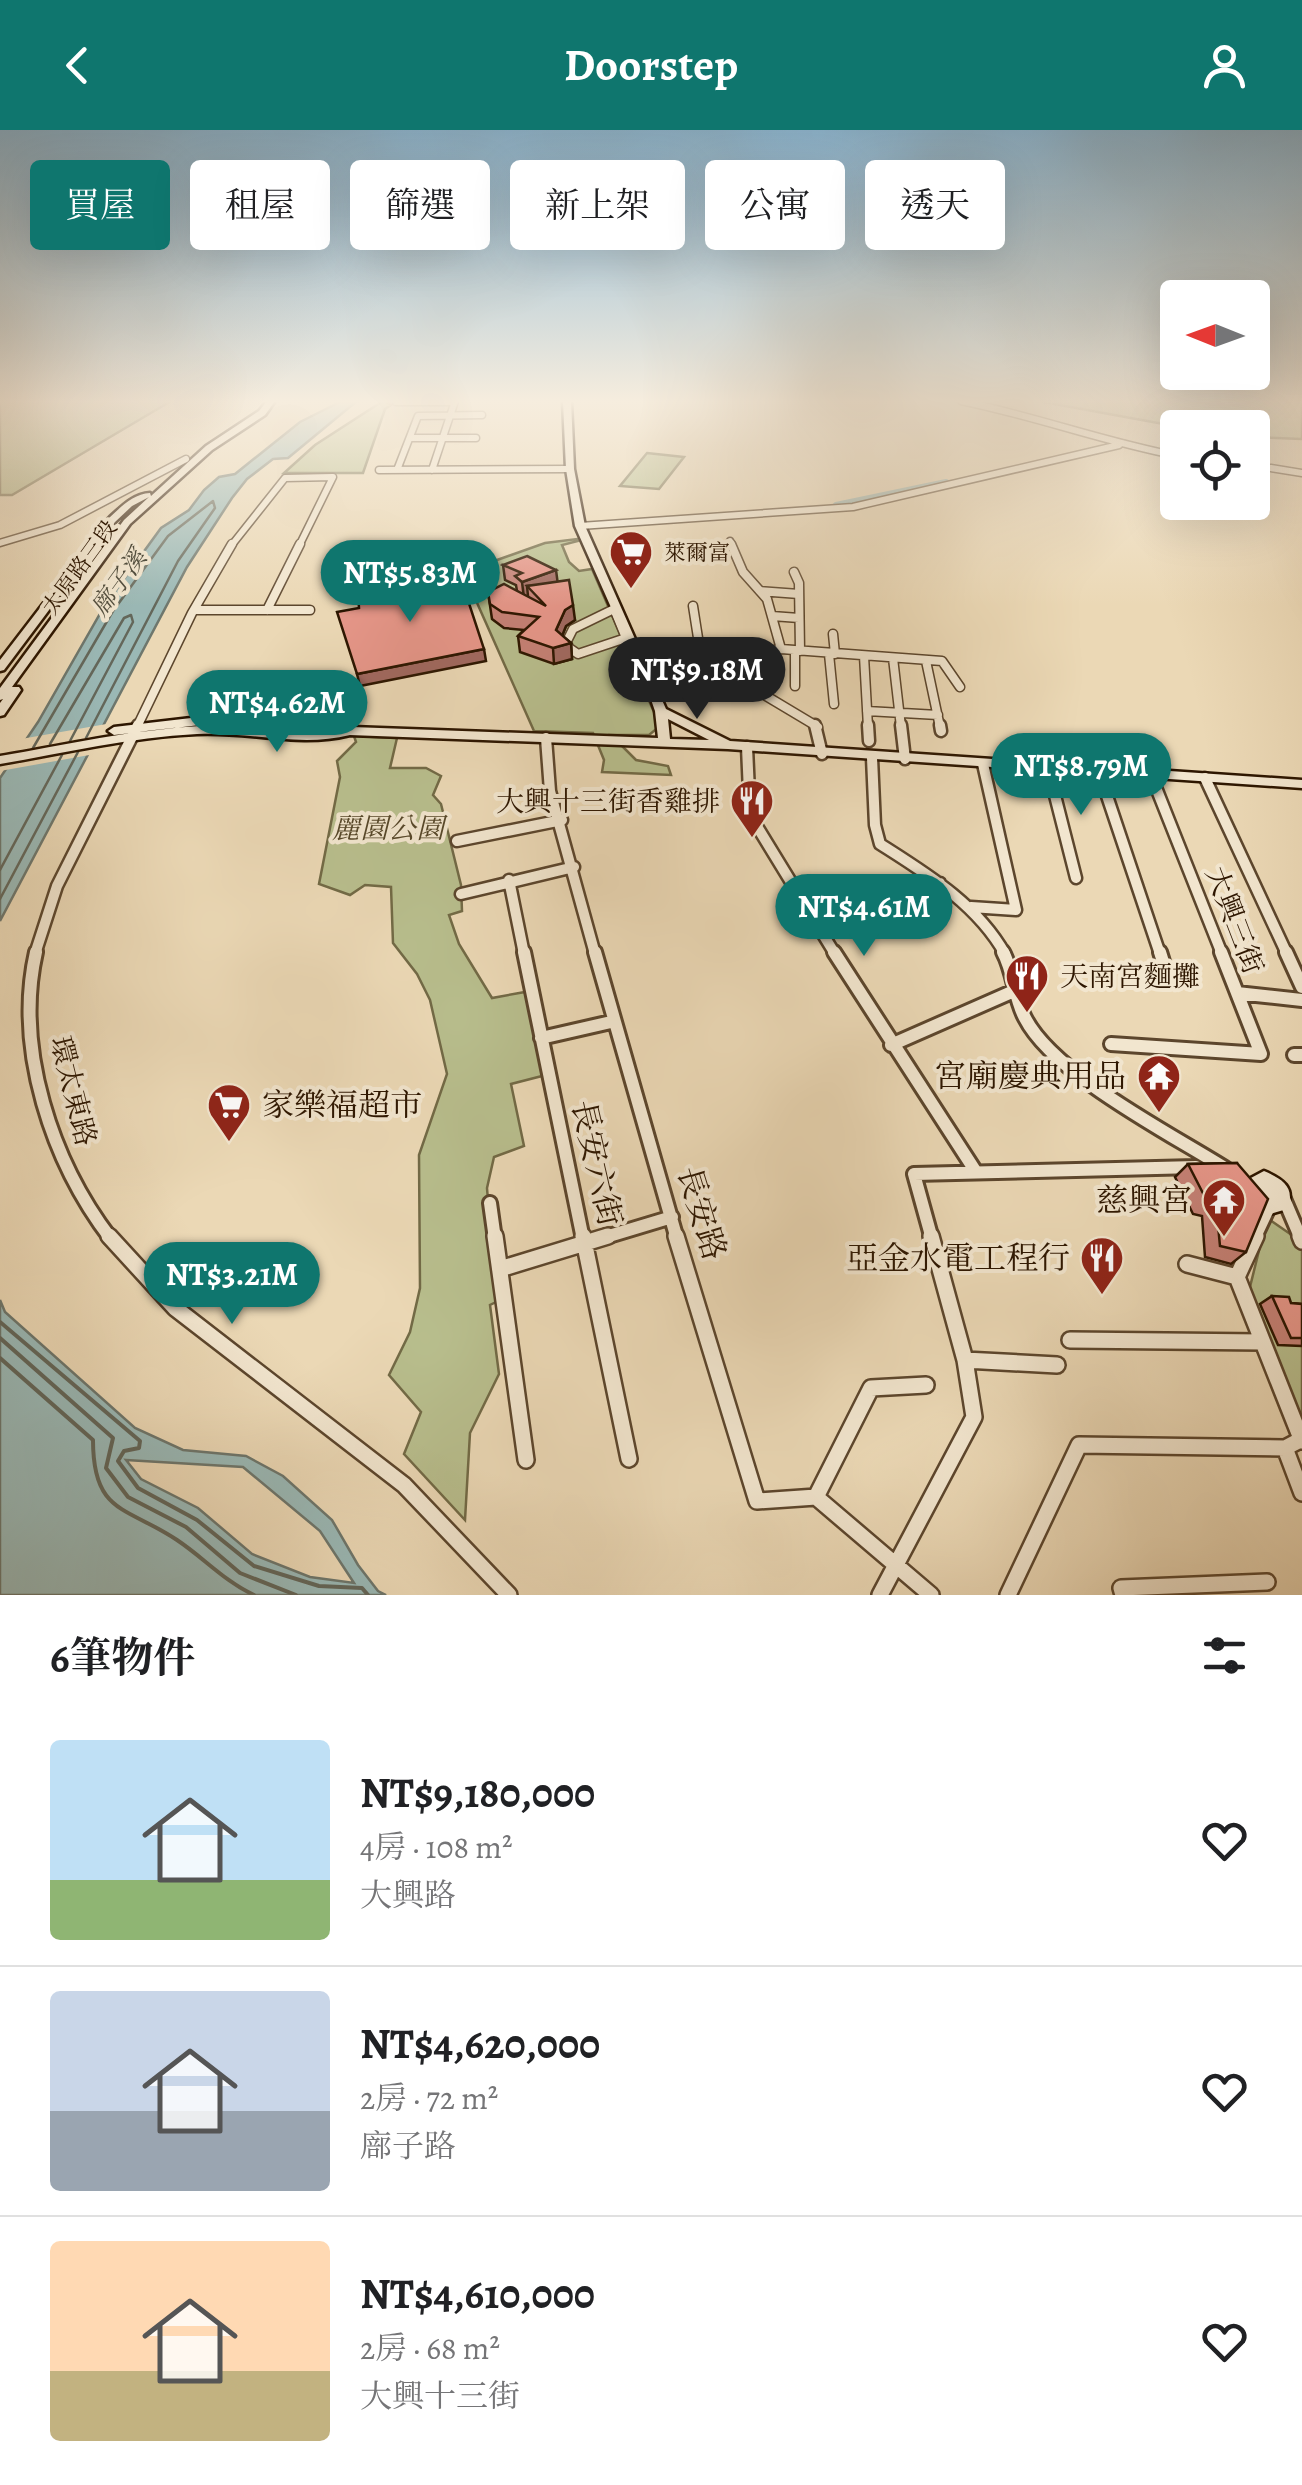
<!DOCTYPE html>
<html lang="zh-TW">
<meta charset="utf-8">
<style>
:root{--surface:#fff;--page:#f6f6f6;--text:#202124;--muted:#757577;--line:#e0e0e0;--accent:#0f766e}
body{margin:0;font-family:Alegreya,"Noto Serif TC",serif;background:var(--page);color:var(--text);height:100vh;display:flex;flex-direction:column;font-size:38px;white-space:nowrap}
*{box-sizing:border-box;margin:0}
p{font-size:32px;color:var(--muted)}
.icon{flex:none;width:55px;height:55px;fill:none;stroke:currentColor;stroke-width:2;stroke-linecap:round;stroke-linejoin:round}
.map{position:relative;height:1465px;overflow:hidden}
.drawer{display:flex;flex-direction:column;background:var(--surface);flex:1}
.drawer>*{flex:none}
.guide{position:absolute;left:30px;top:30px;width:1242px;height:90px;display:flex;gap:20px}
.needle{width:65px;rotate:271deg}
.fabs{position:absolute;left:1160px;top:150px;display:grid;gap:20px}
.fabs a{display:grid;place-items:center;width:110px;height:110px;border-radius:10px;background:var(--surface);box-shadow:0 10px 40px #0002;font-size:50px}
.price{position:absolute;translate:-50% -85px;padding:0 22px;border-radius:35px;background:var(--accent);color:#fff;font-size:32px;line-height:65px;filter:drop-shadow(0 2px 5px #0008)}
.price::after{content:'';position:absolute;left:50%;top:60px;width:30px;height:22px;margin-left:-15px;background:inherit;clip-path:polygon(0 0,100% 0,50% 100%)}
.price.on{background:#222;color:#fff}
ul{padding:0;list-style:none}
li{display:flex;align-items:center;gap:30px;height:250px;padding:0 50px}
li+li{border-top:2px solid var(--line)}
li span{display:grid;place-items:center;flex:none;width:280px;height:200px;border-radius:10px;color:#555}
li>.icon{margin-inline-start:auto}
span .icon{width:120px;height:120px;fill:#fffc;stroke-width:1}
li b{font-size:42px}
h2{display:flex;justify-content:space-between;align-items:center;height:120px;padding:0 50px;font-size:42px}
.chip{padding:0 35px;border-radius:10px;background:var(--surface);box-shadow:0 10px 40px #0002;font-size:35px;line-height:90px}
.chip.on{background:var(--accent);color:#fff}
header{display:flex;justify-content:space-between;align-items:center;height:130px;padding:0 50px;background:var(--accent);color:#fff;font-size:45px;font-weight:700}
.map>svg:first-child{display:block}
</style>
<header><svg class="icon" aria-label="back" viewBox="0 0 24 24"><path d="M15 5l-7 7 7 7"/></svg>Doorstep<svg class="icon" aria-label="person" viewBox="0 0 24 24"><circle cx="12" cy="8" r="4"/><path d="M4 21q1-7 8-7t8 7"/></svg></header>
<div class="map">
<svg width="1302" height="1465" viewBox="0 0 1302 1465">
<rect width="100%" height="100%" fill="#ebd8b5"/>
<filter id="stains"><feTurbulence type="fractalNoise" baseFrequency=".002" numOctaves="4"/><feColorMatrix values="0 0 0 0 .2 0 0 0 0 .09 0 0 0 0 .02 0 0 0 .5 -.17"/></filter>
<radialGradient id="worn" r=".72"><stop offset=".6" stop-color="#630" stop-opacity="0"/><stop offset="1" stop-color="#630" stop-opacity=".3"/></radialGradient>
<path fill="#b8be8d" stroke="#726a46" stroke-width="2.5" d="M0,271H171L12,365H0Z
M383,271L391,275L385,279L363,343H284L315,315Z
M1038,271H1302V309L1253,307L1252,298L1180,297Z
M647,323L684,327L659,359L620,356Z
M577,409L578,411L562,415L569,432L579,441L592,439L660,596L649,605H611L636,630L668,636L671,645L602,642L604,630L593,603L534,601L474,466L492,451L483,435L545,413Z
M354,606L397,608L390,638H426L441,646L433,665L441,674L461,755L462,781L449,785L459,814L492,868L525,862L541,936L542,946L511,954L524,1016L494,1027L487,1058L496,1172L490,1175L499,1244L470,1303L465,1390L404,1324L421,1282L389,1245L410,1202L420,1158L419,1025L447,944L430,870L417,844L393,813L391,757L365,755L350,765L319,754L340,647L337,631L356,612Z
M1267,1088L1299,1110L1302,1117V1294L1249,1161Z"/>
<path fill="#9ab8b5" stroke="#6e776d" stroke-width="2.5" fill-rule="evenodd" d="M342,271H357L288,328L273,329L247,349L232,368L187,437L0,791V648L38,592L105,475L161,398L189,380L204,360L219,347L235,344L300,292Z
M0,1170L5,1182L135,1298L183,1320L246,1326L283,1346L332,1390L358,1435L378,1461L386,1465H0ZM126,1330L243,1337L320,1401L354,1453L310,1447L252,1424L198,1378L141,1349Z"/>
<path fill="#ebd8b5" d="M112,593L95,624L0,641L21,609Z"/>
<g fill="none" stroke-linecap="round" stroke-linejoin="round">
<path stroke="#64675a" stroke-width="2.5" d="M50,614L124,488L131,485L133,492L70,611
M33,618L113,481L168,406L213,371L215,378L178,431L86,608
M0,740L62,625
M0,769L78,622"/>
<path stroke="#64675a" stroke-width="4" d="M0,1192L140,1311L139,1318L124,1321L118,1331L138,1358L197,1390L254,1436L319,1456L362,1458L368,1465
M0,1208L113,1308L106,1338L128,1367L186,1397L240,1443L296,1465
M0,1228L93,1310C93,1384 126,1376 177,1410C204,1428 224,1451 254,1465"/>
<path stroke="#9ab8b5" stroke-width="6" d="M836,375L946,352"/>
<g stroke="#5c462d" stroke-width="9">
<path id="street-far4" d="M961,271C1035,286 1104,312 1178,326
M396,272H454
M410,308H476
M1252,335L1302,343
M379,340L570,339
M397,340L418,286L482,285
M432,340L455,271
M580,396L853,377L1119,315
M730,411L732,416
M0,413L60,395L186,329
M231,416L285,348L333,347L299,416"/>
</g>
<g stroke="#5c462d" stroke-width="11">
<path id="street-far3" d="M731,414L743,442L767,469L781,519
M794,442L799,453L800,521
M760,461L799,464
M693,476L701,527L818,597
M614,479L626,508L578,524L565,515L573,499Z
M196,480H310
M267,480L300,414
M772,486L799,488
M833,504L835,524
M795,521V556
M829,524L834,574
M732,526L781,519L942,531L960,557
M864,526L868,597
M893,528L901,597
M926,531L940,597
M753,544L754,524
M867,581L938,585
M137,597L192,483L232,414"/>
</g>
<g stroke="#5c462d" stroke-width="15">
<path id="street-far2" d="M815,595L822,624
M868,595L869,611
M901,595L905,629
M940,595L941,601
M546,608L550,661L595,824
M747,617L750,685L835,824
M872,628L875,695L880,714C927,744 977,774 1005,824
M1048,638L1076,748
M1099,642L1160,824
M1151,645L1222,824
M1205,648L1287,824
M457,711L562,690
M509,750L524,824
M461,764L574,737
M971,777L1016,780L983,634
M818,792L940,753
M35,824L57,756L138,595"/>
</g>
<g stroke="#5c462d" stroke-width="18">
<path id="street-far1" d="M36,822C14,919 52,1032 111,1109
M524,822L583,1109
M595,822L677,1109
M834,822L976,1042
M1003,822C1014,842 1014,868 1025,888C1054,945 1173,1005 1228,1040
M1160,822L1164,835
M1286,822L1302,857
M1237,863L1302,870
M541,908L611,892
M1111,914L1261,924L1221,822
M891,915L1014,861
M1294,925H1302
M1284,1069L1301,1109
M490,1073L495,1109
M599,1109L672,1087
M932,1109L914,1044L1196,1037
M1254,1109L1270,1075"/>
</g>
<g stroke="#5c462d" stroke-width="20">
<path id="street" d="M109,1106L175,1178L404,1355L509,1465
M495,1106L526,1330
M583,1106L629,1329
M676,1106L757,1371L816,1367L931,1465
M1256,1106L1237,1147L1302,1311
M1300,1106L1302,1111
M1187,1134L1237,1147
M500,1139L608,1106
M1070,1210L1262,1212
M965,1230L1057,1235
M1285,1318L1302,1363
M816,1367L871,1258L926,1255
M880,1465L974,1287L965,1230L931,1106
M1008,1465L1079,1315L1285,1318L1300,1310
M1123,1465L1121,1458L1267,1452"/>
</g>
<g stroke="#2d1600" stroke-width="5">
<path id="secondary" d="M267,271H275L265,285L212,320L130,394L12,557H19L21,560L4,585L0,586V573L3,569L0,570V558L124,390L149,367L132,376L115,392L4,540L0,541V530L109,388C121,377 133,364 150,363L151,366L206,316L259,281Z
M563,271H571L574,339L585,396L666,579L730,611L1302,650V658L728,619L350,605C299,618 249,601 197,604C131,607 65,623 0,634V626C66,615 133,599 200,596C246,594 293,611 339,600L217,593L114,605L108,601L114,597L217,585L340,591L352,597L658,608L655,581L648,561L575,396L566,339ZM668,589L709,610L670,609Z
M1264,1041C1283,1049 1296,1058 1287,1079L1270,1084L1251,1071L1246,1055L1249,1049Z"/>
</g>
<use href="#street-far4" stroke="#f2e6cf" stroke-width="6"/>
<use href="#street-far3" stroke="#f2e6cf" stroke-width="8"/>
<use href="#street-far2" stroke="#f2e6cf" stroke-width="10"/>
<use href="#street-far1" stroke="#f2e6cf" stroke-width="12"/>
<use href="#street" stroke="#f2e6cf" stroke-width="15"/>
<use href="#secondary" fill="#f2e6cf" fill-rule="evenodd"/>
</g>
<path fill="#c68176" stroke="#2d1600" stroke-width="2.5" d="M503,435L557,451L575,490L566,496L562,506L571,513L572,529L554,534L520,522L518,506L524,500L504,498L492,489L488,462L517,461L516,455L505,450Z
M1237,1033L1246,1122L1231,1134L1205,1127L1202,1086L1193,1084L1175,1047L1188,1034Z
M1272,1166L1291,1173L1302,1174V1216L1278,1215L1260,1174Z"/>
<path fill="#a16960" stroke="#2d1600" stroke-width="2.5" d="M556,440L558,455L527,456L528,466L524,468L522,452Z
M573,475L575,490L566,496L558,516L556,500L565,480Z
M571,513L572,529L554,534L553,518Z
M484,519L486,531L360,556L357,544Z"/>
<path fill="#e69689" stroke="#2d1600" stroke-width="2.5" d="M527,426L556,440L522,452L515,446L522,443L503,435Z
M460,446L484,519L357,544L337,482L359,478L358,462Z
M569,450L573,475L565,480L556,500L571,513L553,518L518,506L539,487L502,482L490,474L488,462L504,454L546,476L527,456Z
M1237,1033L1268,1069L1246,1122L1220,1116L1216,1074L1207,1071L1188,1034Z
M1272,1166L1289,1167L1291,1173L1302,1174V1208H1291Z"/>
<linearGradient id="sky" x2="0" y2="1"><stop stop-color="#89b6d4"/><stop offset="0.57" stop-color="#f6edde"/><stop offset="1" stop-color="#f6edde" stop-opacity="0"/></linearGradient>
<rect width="1302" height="476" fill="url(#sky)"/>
<defs>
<g id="supermarket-pin" transform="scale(2.25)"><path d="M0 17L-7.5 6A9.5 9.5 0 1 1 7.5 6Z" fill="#8f2418" stroke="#f2e6cf"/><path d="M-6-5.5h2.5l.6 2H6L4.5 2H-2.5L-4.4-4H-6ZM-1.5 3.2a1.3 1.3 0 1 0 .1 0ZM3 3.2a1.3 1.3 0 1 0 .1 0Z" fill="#fff"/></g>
<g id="restaurant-pin" transform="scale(2.25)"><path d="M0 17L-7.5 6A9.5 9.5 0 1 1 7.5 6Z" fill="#8f2418" stroke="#f2e6cf"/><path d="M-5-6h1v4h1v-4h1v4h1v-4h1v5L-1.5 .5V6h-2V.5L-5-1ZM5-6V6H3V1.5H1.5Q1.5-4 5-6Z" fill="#fff"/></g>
<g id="temple-pin" transform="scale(2.25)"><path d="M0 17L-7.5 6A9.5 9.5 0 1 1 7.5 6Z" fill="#8f2418" stroke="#f2e6cf"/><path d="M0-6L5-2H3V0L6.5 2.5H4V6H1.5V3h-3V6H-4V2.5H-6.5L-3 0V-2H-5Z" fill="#fff"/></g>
</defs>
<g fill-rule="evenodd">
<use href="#supermarket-pin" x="631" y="422"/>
<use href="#restaurant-pin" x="752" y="671"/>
<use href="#restaurant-pin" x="1027" y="846"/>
<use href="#temple-pin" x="1159" y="946"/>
<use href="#supermarket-pin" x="229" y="975"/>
<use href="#temple-pin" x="1224" y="1070"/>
<use href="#restaurant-pin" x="1102" y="1128"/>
</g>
<g text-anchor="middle" stroke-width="8" stroke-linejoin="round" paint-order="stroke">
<g font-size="22" fill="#2d1600" stroke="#f2e6cf" text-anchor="start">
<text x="664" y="430">萊爾富</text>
</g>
<g font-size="22" fill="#2d1600" stroke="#f2e6cf">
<text transform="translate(79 437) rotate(-54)" y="8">太原路三段</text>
</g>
<g font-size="25" font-style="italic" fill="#534f3f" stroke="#f2e6cf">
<text transform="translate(118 452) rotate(-54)" y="9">廍子溪</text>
</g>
<g font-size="28" fill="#2d1600" stroke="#f2e6cf" text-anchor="end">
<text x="720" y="681">大興十三街香雞排</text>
<text x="1060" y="856" text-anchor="start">天南宮麵攤</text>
</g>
<g font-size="28" font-style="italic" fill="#57482a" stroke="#f2e6cf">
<text x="388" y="708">麗園公園</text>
</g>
<g font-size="28" fill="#2d1600" stroke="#f2e6cf">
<text transform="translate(1235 790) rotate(69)" y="10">大興三街</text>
<text transform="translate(74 961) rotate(76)" y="10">環太東路</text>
</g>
<g font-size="32" fill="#2d1600" stroke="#f2e6cf" text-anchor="end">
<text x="1126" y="957">宮廟慶典用品</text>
<text x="262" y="986" text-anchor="start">家樂福超市</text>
<text x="1192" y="1081">慈興宮</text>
<text x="1070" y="1139">亞金水電工程行</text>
</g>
<g font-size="32" fill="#2d1600" stroke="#f2e6cf">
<text transform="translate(597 1033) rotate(77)" y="11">長安六街</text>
<text transform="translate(702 1083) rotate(73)" y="11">長安路</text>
</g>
</g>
<rect width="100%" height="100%" filter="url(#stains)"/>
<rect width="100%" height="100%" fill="url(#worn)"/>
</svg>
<div class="fabs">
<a><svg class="needle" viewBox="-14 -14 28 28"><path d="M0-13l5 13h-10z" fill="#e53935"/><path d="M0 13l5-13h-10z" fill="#757577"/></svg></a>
<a><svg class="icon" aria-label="locate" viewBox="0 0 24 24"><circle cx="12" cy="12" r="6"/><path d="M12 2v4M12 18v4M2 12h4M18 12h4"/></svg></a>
</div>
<b class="price" style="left:410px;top:495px">NT$5.83M</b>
<b class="price on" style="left:697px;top:592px">NT$9.18M</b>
<b class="price" style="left:277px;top:625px">NT$4.62M</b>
<b class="price" style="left:1081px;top:688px">NT$8.79M</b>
<b class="price" style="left:864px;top:829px">NT$4.61M</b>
<b class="price" style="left:232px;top:1197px">NT$3.21M</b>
<div class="guide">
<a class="chip on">買屋</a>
<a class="chip">租屋</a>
<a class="chip">篩選</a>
<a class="chip">新上架</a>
<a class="chip">公寓</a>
<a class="chip">透天</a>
</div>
</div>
<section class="drawer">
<h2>6筆物件<svg class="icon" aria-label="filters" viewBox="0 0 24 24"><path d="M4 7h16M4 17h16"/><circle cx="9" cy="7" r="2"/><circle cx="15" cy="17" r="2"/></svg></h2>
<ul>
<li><span style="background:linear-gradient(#bfe0f5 70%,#8fb573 0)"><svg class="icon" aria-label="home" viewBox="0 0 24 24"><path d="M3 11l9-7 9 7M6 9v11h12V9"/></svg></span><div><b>NT$9,180,000</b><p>4房 · 108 m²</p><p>大興路</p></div><svg class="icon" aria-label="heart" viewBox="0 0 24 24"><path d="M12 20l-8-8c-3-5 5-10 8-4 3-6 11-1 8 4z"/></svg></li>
<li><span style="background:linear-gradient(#c9d6e8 60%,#9aa5b1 0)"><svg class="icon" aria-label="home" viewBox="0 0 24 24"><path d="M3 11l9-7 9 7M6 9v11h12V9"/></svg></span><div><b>NT$4,620,000</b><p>2房 · 72 m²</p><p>廍子路</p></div><svg class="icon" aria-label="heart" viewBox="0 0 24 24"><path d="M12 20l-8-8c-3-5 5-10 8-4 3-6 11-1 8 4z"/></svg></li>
<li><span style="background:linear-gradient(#ffd9b3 65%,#c2b280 0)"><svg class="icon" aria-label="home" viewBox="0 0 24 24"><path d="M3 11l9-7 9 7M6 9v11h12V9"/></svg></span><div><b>NT$4,610,000</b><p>2房 · 68 m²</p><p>大興十三街</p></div><svg class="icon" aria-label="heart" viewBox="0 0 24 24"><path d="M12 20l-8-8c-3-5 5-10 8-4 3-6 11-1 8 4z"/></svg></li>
</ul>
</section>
